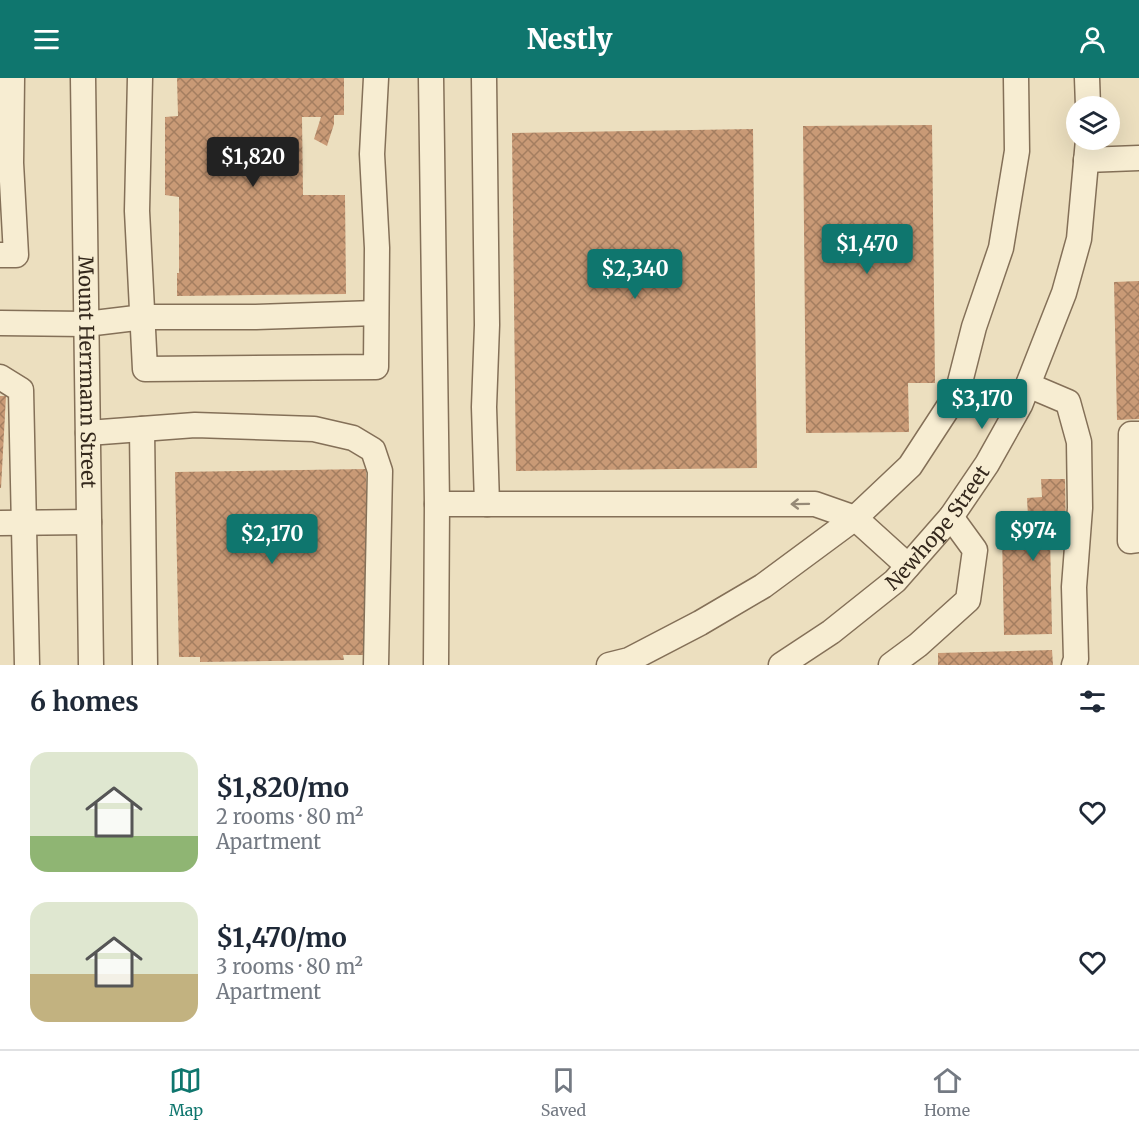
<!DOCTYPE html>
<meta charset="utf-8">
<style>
:root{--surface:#fff;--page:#f6f6f7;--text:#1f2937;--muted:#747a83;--line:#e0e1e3;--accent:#0f766e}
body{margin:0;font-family:Merriweather,serif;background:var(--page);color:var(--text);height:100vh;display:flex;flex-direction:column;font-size:22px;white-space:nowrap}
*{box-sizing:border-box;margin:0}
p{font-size:20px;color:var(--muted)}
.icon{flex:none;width:33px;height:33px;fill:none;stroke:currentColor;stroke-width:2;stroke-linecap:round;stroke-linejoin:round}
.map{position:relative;height:587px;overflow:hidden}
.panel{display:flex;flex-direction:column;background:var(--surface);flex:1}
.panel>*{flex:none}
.controls{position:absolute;left:1066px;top:18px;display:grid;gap:12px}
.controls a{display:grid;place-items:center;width:54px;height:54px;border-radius:50%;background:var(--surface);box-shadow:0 6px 24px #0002;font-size:30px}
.price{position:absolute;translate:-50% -51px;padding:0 14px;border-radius:6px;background:var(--accent);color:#fff;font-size:20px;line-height:39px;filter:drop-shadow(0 2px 3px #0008)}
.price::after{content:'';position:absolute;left:50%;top:36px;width:18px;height:14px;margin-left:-9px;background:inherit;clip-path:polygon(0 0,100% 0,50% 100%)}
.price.on{background:#222;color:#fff}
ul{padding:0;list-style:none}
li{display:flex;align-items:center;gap:18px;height:150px;padding:0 30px}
li span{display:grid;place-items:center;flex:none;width:168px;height:120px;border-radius:18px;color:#555}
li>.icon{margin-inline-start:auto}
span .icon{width:72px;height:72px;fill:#fffc;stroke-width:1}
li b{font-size:26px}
h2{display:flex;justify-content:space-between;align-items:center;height:72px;padding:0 30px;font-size:26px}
header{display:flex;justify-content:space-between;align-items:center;height:78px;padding:0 30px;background:var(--accent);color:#fff;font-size:27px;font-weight:800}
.tabs{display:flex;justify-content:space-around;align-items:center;height:84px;border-top:2px solid var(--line);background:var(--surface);font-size:16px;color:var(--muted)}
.tabs a{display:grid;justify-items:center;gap:3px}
.tabs .on{color:var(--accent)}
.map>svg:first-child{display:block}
</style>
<header><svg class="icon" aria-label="menu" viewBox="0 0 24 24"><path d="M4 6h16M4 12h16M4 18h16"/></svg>Nestly<svg class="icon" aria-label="person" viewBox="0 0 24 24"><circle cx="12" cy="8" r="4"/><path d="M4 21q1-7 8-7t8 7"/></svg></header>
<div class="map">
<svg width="1139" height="587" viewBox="0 0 1139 587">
<defs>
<pattern id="building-cross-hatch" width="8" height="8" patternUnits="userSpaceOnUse" patternTransform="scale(1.5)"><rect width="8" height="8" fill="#c99a76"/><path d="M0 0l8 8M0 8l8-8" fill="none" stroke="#a47e60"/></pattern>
</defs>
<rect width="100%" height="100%" fill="#ecdfbf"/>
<path fill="url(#building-cross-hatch)" d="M177,0H344V37H334V46L327,68L314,61L321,39H302L303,117H345L346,216L177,218V195H179V119L165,117V39L178,38Z
M932,47L935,305H908L909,354L806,355L803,48Z
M753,51L757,390L516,393L512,55Z
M1139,203V341L1117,342L1114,204Z
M0,318H6L1,410H0Z
M366,391L370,561H363V577H343L344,582L200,584V579H179L175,394Z
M1041,401H1065L1066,457H1050L1052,556L1004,557L1002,457H1015V439L1028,438L1027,420L1042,419Z
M1052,572L1053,587H938V575Z"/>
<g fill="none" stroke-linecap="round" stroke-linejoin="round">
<g stroke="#847058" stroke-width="27">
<g id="minor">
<path id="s1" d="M83,0L91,587"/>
<path d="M140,0L137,133L145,291L376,289L377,170L372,76L376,0"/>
<path d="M431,0L437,426"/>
<path d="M484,0L487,247L484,329L487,426"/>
<path d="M1087,0L1088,28"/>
<path d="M1086,82L1139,80"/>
<path d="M0,177H16L11,85L12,0"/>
<path d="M0,245L86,246L144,239H256L376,235"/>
<path d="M0,299L21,312L27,587"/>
<path d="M1028,307L1068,324L1079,364L1080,430L1074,509L1076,581L1074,587"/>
<path d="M142,351L145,587"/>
<path d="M88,355L195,347L314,351L353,360L373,372L380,393L376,587"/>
<path d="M1139,356H1131L1130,463L1139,462"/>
<path d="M0,445L89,444"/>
<path d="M436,587L437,426H815L855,440L908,488"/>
<path d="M609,587L629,582L700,545L763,508L855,440L910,388L957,316L974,249L1001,170L1017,73L1016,0"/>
<path id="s2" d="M781,587L831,554L895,503L951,439L987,386L1020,327L1064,215L1079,161L1088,62"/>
<path d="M891,587L918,567L968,522L975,472L951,439"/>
</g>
</g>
<use href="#minor" stroke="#f7edd2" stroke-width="24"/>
</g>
<defs><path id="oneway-shaft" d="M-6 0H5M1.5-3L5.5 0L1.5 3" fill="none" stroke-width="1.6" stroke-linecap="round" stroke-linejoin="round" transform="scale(1.5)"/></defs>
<use stroke="#968a77" href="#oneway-shaft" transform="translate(800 426) rotate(179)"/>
<g text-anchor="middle" stroke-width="4.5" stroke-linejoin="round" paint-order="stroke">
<g font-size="20" fill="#34281c" stroke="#f4e9ce">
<text dy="7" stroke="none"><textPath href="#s1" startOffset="294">Mount Herrmann Street</textPath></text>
<text dy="7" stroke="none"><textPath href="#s2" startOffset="210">Newhope Street</textPath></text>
</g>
</g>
</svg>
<div class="controls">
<a><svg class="icon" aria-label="layers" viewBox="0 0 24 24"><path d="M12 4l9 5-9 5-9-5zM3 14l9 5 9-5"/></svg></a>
</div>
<b class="price on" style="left:253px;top:110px">$1,820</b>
<b class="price" style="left:867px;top:197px">$1,470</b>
<b class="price" style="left:635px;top:222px">$2,340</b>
<b class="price" style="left:982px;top:352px">$3,170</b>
<b class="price" style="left:1033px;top:484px">$974</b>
<b class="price" style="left:272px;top:487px">$2,170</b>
</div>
<section class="panel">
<h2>6 homes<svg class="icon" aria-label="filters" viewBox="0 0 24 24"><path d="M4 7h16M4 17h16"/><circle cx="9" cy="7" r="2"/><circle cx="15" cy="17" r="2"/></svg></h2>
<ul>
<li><span style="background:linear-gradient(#dfe7d0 70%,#8fb573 0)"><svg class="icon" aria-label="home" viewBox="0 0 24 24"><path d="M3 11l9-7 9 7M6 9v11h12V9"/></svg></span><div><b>$1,820/mo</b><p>2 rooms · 80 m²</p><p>Apartment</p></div><svg class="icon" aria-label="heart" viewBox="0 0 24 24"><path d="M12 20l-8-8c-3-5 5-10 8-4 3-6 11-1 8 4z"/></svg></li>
<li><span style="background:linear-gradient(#dfe7d0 60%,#c2b280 0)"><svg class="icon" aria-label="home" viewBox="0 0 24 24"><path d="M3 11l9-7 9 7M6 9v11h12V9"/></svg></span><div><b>$1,470/mo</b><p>3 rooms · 80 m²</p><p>Apartment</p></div><svg class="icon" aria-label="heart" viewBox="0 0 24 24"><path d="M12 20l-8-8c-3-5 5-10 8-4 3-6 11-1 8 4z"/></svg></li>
</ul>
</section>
<nav class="tabs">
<a class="on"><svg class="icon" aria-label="map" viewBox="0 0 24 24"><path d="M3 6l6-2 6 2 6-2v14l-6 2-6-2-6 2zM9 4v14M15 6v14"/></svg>Map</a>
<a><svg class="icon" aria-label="saved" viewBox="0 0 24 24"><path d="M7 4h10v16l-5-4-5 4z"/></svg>Saved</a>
<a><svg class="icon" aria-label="home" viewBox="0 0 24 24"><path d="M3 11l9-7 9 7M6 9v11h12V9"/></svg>Home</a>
</nav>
